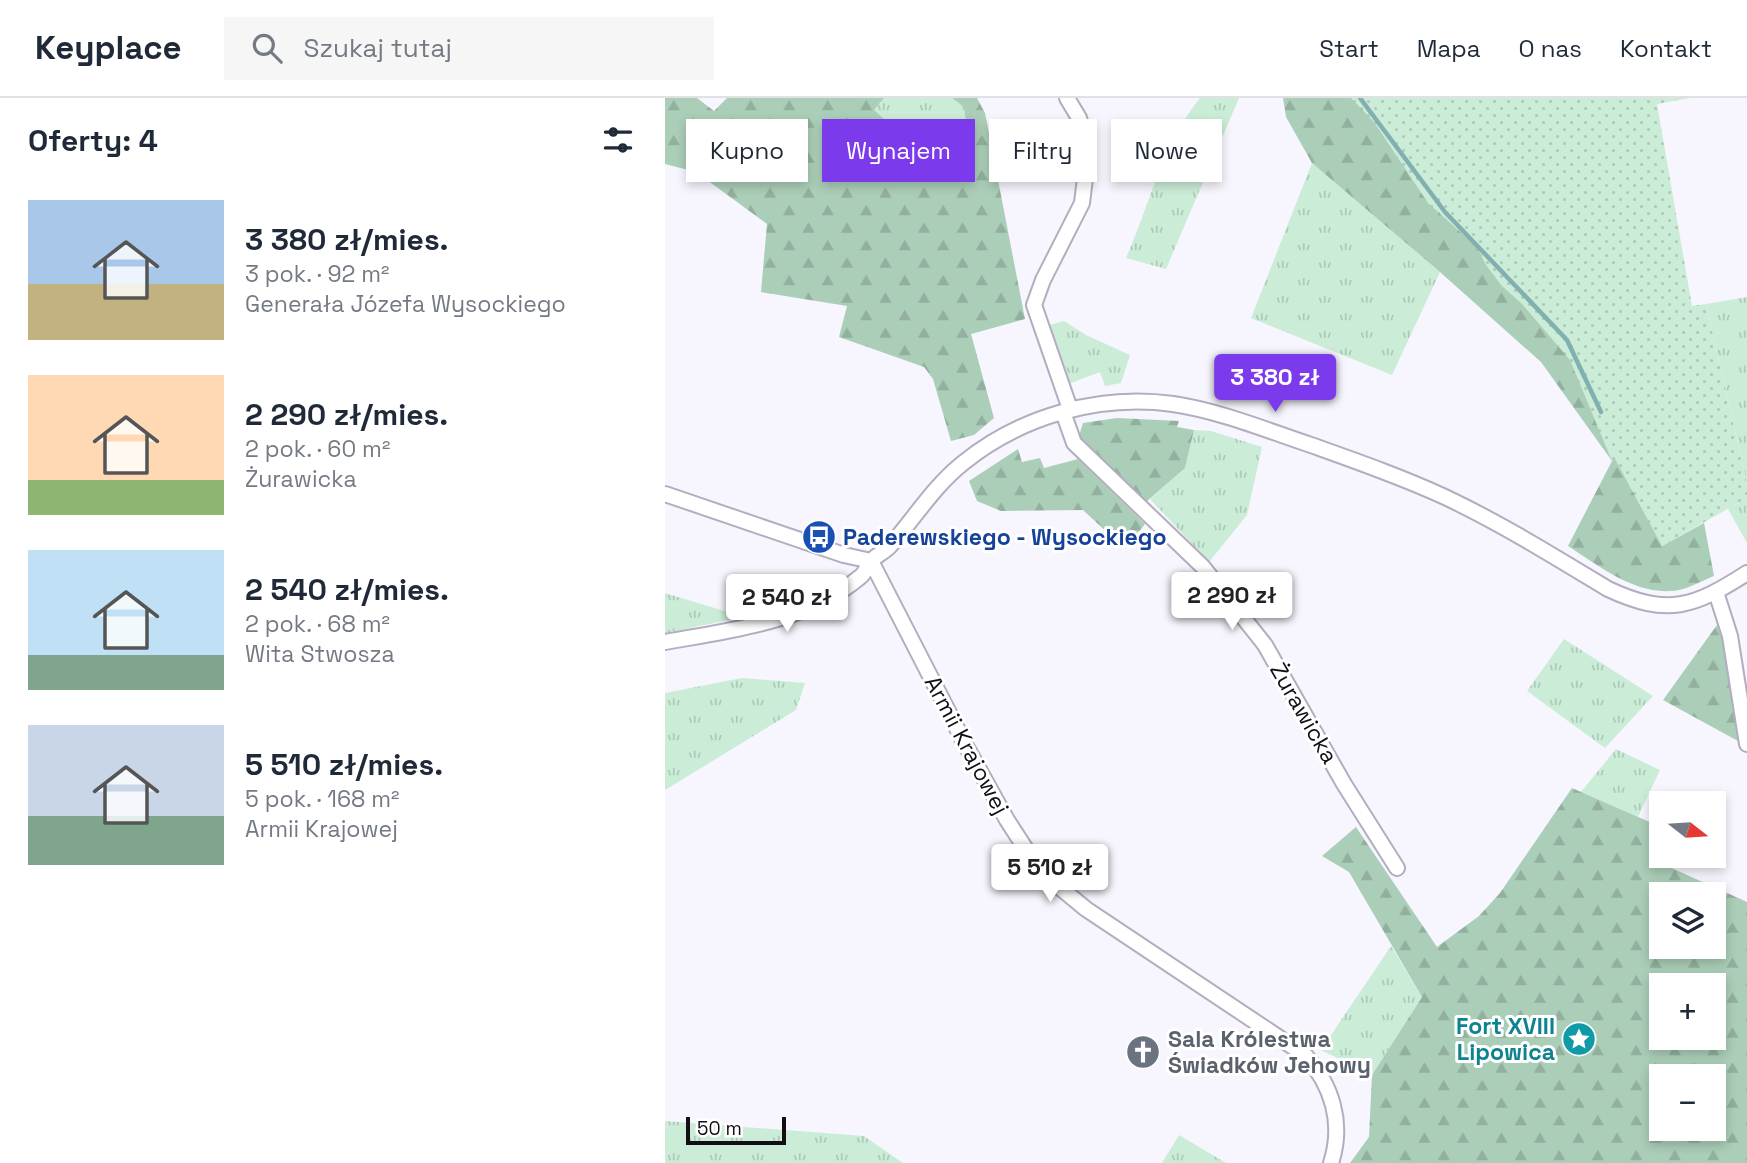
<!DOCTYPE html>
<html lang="pl">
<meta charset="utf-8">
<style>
:root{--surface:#fff;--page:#f6f6f7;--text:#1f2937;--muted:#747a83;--line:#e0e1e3;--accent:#7c3aed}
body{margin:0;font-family:"Space Grotesk",sans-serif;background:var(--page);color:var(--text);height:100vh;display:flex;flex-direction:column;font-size:26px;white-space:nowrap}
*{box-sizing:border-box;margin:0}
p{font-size:23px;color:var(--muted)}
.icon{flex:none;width:38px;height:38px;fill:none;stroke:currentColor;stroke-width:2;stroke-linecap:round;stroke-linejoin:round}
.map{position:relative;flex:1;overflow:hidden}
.details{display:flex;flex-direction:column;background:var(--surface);width:665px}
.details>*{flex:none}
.hud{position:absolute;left:21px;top:21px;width:665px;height:63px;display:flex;gap:14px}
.needle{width:46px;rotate:107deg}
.buttons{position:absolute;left:984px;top:693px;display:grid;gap:14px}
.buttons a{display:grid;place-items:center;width:77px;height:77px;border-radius:0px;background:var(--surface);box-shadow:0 4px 10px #0003;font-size:35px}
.scale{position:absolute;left:21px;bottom:18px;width:100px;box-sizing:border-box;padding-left:7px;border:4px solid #110f15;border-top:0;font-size:19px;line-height:24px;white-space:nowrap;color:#110f15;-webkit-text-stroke:5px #fff;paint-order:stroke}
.price{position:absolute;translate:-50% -60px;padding:0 16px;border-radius:7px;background:#fff;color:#222;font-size:23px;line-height:46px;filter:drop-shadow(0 2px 4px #0008)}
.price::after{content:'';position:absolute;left:50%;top:42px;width:21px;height:16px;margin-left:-10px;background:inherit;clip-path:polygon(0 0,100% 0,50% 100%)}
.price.on{background:var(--accent);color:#fff}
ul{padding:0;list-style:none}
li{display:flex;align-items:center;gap:21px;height:175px;padding:0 28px}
li span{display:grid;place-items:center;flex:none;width:196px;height:140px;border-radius:0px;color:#555}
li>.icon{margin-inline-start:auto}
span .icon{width:84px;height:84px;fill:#fffc;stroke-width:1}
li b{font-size:30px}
h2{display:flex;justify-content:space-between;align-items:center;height:84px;padding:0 28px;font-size:30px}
.tag{padding:0 24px;border-radius:0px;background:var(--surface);box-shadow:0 4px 10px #0003;font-size:24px;line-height:63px}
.tag.on{background:var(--accent);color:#fff}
header{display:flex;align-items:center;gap:42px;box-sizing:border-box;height:98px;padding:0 35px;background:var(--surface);border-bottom:2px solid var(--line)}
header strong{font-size:33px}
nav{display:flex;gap:38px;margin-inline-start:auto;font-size:24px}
.search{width:490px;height:63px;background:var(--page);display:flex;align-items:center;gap:18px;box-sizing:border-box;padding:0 24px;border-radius:0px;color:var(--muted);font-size:26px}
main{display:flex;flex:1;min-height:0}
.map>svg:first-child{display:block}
</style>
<header>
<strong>Keyplace</strong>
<div class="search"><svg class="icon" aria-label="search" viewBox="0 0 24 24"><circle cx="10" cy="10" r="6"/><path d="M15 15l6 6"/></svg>Szukaj tutaj</div>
<nav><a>Start</a><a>Mapa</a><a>O nas</a><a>Kontakt</a></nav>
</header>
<main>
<section class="details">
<h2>Oferty: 4<svg class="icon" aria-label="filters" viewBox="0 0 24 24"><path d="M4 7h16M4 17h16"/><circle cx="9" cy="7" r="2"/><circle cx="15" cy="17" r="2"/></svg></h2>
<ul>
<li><span style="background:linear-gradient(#a9c7e8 60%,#c2b280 0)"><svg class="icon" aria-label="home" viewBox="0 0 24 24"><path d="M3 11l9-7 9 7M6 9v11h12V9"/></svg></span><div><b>3 380 zł/mies.</b><p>3 pok. · 92 m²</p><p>Generała Józefa Wysockiego</p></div></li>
<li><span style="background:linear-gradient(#ffd9b3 75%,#8fb573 0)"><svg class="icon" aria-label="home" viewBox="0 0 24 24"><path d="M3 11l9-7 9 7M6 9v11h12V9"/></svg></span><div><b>2 290 zł/mies.</b><p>2 pok. · 60 m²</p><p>Żurawicka</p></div></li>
<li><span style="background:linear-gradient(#bfe0f5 75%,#7fa58c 0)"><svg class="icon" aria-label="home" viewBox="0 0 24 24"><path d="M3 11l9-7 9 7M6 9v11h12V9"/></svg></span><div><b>2 540 zł/mies.</b><p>2 pok. · 68 m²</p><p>Wita Stwosza</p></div></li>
<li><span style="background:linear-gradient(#c9d6e8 65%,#7fa58c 0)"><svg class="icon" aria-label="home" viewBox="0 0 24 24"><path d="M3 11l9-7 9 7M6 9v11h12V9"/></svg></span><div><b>5 510 zł/mies.</b><p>5 pok. · 168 m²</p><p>Armii Krajowej</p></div></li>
</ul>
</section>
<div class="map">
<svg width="1082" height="1065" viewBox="0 0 1082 1065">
<defs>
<pattern id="grass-tufts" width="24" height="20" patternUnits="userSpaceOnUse" patternTransform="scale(1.75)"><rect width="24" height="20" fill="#cbedd7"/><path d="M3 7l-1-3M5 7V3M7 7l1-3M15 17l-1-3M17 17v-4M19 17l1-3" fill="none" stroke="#adcab8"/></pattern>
<pattern id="forest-firs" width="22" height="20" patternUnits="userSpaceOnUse" patternTransform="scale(1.75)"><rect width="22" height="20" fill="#abceb8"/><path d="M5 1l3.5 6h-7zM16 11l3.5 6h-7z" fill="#92b09d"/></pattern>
<pattern id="garden-dots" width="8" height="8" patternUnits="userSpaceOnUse" patternTransform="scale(1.75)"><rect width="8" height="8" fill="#cbedd7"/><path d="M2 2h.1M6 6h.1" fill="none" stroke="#adcab8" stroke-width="1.8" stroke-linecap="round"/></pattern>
</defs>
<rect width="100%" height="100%" fill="#f7f5fd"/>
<path fill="url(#grass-tufts)" d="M219,0H287L299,9L303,41L273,70L208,12Z
M535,0H574L501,171L461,160C485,106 497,47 535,0Z
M647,65L775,174L727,277L586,220Z
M1082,199V385L1041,206Z
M399,223L421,237L465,257L456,285L440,288L435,274L406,285L403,283L384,227Z
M529,332L546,333L597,349L582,417L544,464L485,401L520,370Z
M1082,400V445L1063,411Z
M0,495L79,519L0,535Z
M899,541L988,598L940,650L862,593Z
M77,580L140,585L131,612L0,692V595Z
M951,651L995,672L973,719L916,694Z
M726,848L757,899L707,977L656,952Z
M0,1023L199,1038L238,1065H0Z
M514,1037L561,1065H497Z"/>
<path fill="url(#forest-firs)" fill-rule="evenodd" d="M0,0H32L49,13L62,0H219L209,12L273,70L303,41L299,9L287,0H312L320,15L360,221L306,236L329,320L309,337L286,343L268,281L259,269L174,239L182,208L96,194L102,126L31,74L0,66Z
M618,0H728L949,289L997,448L1039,425L1049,478C1039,482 1028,488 1018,491C976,502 936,469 903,448L947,363L876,264L775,174L647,65L621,19Z
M452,320L514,323L512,329L529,332L520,370L481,404L413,341L418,325Z
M353,351L357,364L375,360L379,370L413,361L480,426L469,440L446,438L418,412L336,413L312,403L304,383Z
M1052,527L1058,540L1073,643L998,602Z
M907,690L996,729V750L991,763L1082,804V1065H685L704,1039L707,977L757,899L684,774L657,758L691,729L772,849L814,818L835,795ZM996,796H1048V849H996ZM1048,887V940H996V887ZM1048,978V1031H996V978Z"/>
<path fill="url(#garden-dots)" d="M686,0H1025L992,6L1027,208L1041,206L1082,385V400L997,448L950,361L947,363L905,262L857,206L837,188L821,167L812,149L763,105L709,24Z"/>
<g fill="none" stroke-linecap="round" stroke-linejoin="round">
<path stroke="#82b0b1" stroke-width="4.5" d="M695,0L780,114L902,242L936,314"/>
<g stroke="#b2aebf" stroke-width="18">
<path id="minor" d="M402,0L414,20L419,38L421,72L417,105L378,182L369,207L405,311
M398,314L409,345L538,469L600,547L679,686L732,770
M0,396L179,457L206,463
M206,463L301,648L342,722L375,773L421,811L640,957C667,987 679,1025 666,1065
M1051,494L1065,538L1082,646
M0,544C67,532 141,524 195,479C201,475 202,467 207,462C212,457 219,454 224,449C249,421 268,389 298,365C356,318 434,296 508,306C555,313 601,332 646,347C691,363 737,379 780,399C837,426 890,459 943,491C1003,519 1029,509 1082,475"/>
</g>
<use href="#minor" stroke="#fff" stroke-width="14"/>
</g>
<defs>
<g id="bus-disc" transform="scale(1.75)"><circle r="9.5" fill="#1a4fb4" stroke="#fff"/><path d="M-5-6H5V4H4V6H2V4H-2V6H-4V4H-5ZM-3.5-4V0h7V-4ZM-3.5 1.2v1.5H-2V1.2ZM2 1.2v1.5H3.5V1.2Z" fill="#fff"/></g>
<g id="sight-disc" transform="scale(1.75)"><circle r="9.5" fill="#0f9aa8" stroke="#fff"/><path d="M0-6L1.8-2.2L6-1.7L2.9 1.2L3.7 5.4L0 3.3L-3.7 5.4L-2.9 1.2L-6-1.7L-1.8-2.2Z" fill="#fff"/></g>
<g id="church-disc" transform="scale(1.75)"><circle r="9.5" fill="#6b7280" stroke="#fff"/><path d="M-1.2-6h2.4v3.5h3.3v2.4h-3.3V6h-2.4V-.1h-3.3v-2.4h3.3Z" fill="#fff"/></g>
</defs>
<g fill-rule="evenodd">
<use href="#bus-disc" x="154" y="439"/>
<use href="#sight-disc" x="914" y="941"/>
<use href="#church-disc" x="478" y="954"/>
</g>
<g text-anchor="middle" stroke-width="6" stroke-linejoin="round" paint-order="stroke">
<g font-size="23" font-weight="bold" fill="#164399" stroke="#fff" text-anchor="start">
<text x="178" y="447">Paderewskiego - Wysockiego</text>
</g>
<g font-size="23" fill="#110f15" stroke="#fff">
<text transform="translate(639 615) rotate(60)" y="8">Żurawicka</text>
<text transform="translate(302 647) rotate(62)" y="8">Armii Krajowej</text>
</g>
<g font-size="23" font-weight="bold" fill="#0d838f" stroke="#fff" text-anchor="end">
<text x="890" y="936">Fort XVIII<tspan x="890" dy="26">Lipowica</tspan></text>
</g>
<g font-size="23" font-weight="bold" fill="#5b616d" stroke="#fff" text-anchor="start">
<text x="503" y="949">Sala Królestwa<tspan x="503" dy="26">Świadków Jehowy</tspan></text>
</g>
</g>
</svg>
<div class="buttons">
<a><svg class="needle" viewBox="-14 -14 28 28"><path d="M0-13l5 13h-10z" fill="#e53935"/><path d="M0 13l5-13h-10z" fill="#747a83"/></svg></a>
<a><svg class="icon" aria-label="layers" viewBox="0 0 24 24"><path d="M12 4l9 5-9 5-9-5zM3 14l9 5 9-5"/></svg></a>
<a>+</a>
<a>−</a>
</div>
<div class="scale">50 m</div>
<b class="price on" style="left:610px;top:316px">3 380 zł</b>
<b class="price" style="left:567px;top:534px">2 290 zł</b>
<b class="price" style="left:122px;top:536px">2 540 zł</b>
<b class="price" style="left:385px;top:806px">5 510 zł</b>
<div class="hud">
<a class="tag">Kupno</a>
<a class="tag on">Wynajem</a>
<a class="tag">Filtry</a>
<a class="tag">Nowe</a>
</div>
</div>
</main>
